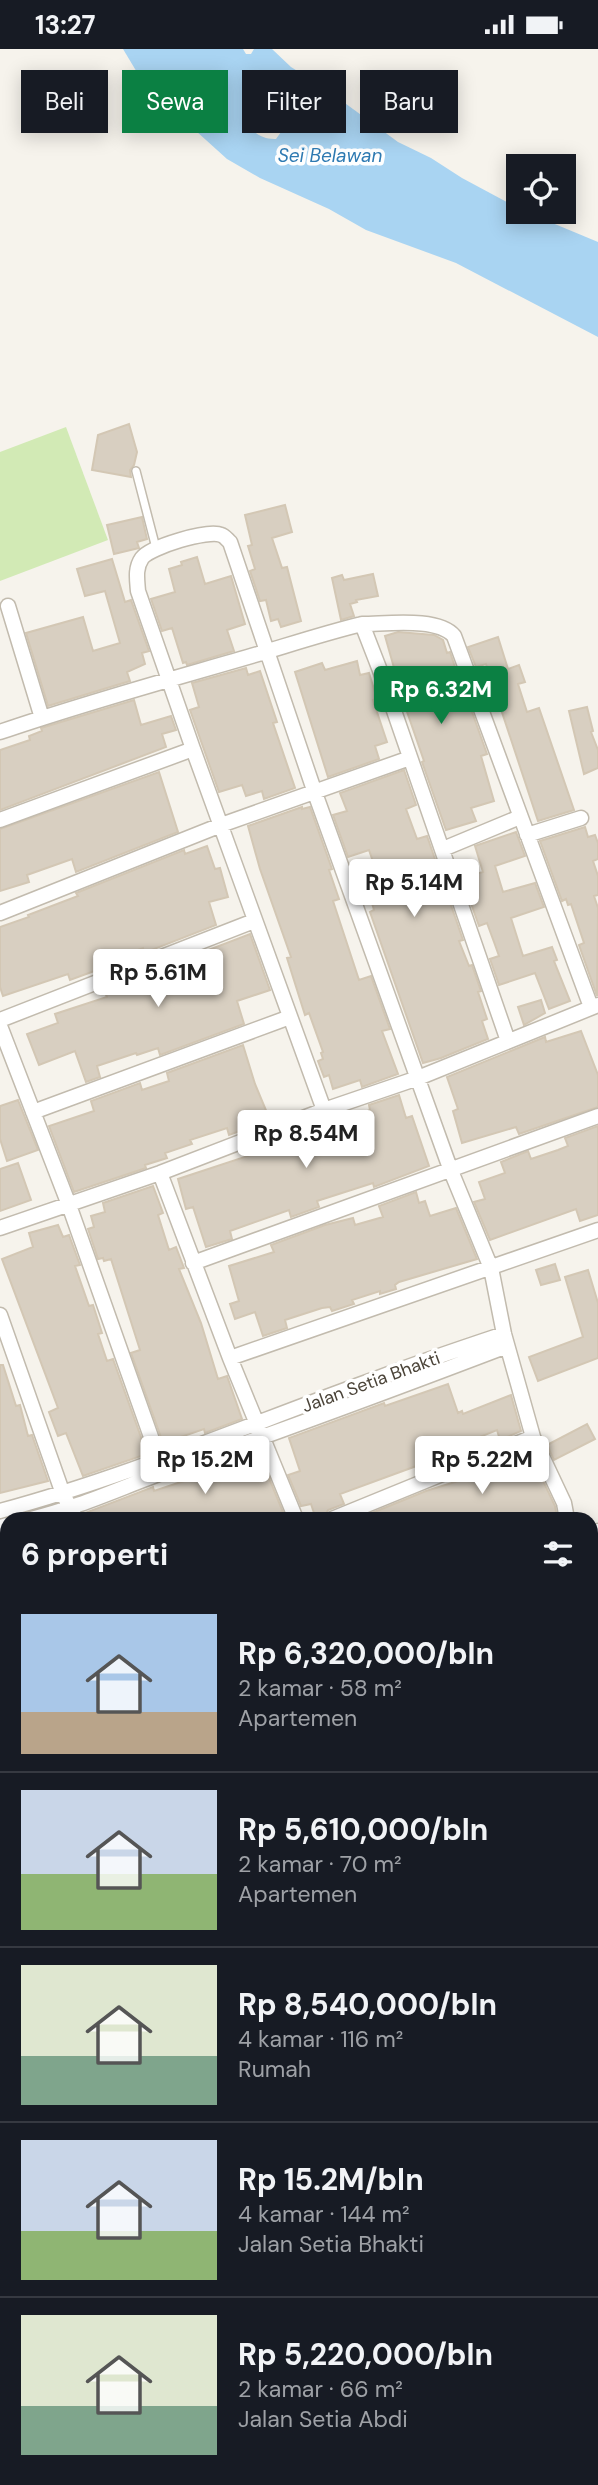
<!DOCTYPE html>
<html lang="id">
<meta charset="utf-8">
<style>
:root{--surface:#171b24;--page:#242831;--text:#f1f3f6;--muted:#9ea1a6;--line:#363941;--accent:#0b8043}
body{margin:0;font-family:"DM Sans",sans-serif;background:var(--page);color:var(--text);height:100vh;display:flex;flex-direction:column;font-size:26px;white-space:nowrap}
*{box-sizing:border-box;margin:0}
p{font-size:23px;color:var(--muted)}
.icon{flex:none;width:38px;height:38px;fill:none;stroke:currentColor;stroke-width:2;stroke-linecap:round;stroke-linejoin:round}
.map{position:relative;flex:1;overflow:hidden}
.panel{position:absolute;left:0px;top:1463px;width:598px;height:973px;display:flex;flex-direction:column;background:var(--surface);border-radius:21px 21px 0 0;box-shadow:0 4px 18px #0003}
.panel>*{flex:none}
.top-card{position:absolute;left:21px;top:21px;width:556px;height:63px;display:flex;gap:14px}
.buttons{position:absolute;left:506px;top:105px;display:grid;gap:14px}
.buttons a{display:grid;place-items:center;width:70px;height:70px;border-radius:0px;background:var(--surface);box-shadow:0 4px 18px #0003;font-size:35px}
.price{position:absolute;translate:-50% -60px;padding:0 16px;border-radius:7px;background:#fff;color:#222;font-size:23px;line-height:46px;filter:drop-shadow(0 2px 4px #0008)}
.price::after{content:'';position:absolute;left:50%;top:42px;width:21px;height:16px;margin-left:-10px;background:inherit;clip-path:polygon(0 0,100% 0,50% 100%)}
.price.current{background:var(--accent);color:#fff}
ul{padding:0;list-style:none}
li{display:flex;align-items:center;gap:21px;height:175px;padding:0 21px}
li+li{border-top:2px solid var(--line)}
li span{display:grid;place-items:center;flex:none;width:196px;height:140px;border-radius:0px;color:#555}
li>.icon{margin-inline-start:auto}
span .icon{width:84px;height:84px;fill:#fffc;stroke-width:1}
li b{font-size:30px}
h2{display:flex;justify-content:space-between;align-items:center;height:84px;padding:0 21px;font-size:30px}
.tag{padding:0 24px;border-radius:0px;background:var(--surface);box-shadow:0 4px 18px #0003;font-size:24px;line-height:63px}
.tag.current{background:var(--accent);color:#fff}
.status{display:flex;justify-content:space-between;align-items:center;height:49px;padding:0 35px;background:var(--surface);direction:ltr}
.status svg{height:19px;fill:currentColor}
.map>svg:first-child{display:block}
</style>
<div class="status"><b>13:27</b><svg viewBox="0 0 49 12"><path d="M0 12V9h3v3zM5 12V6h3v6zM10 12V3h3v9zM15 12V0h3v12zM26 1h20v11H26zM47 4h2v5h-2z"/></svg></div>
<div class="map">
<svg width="598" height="2436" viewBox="0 0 598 2436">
<rect width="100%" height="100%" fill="#f6f3ec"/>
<path fill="#d2eab5" d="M66,378L108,491L0,532V403Z"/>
<path fill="#a9d4f2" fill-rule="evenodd" d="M123,0H243L246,5H251L254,0H272L291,18L323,38L398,93L431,109L462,129L518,159V163H526L598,193V288L456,214L366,181L329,160L260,129L227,110L144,35ZM254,52H263L277,64L281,83L276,90C257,91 240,75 245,56Z"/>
<path fill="#d8cfc1" stroke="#d3c7b4" stroke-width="2" d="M129,375L137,403L134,416L130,421L131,428L92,421L98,386Z
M285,456L292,483L272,489L282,519L287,518L301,572L281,578L278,570L271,572L266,551L260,552L250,522L255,520L248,497L252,496L245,466Z
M142,468L147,490L137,493L139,499L114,505L107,476Z
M197,508L205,535L231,527L245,575L227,581L234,602L187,616L186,613L183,614L172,579L162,582L151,550L175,543L169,520L182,516L181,513Z
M112,510L125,553L131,551L149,602L142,604L145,615L127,623L130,632L48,657L26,584L83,568L93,602L120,594L105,542L85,547L77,520Z
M373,525L378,547L356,551L357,553L350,555L354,567L341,571L332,529L342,526L344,531Z
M398,583L434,586L443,591L447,604L450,603L457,624L453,625L461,651L467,649L487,705L481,707L494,752L471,759L476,772L446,781L422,713L424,712L404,654L385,587Z
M498,588L508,620L519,616L525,633L518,635L527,663L539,659L574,761L538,772L486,615L476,618L468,598Z
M357,612L360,626L369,624L377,650L373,651L387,693L375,697L379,710L328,728L295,623L322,614L325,621Z
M246,619L248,626L260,622L277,673L273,674L295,739L264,750L262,742L246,747L242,736L219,743L190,661L199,658L192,634Z
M134,651L141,676L171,667L176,681L162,685L166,698L0,761V701L30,691L29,687L42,682L41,679Z
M587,658L593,682L591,683L598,701V719L584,725L569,662Z
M404,721L416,756L406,760L417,790L427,787L463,891L459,892L469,917L472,916L481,942L478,943L487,970L482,972L488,990L441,1009L423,1014L370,863L374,861L367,837L380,833L369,801L348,808L333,766L347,762L340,744Z
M159,723L178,783L76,823L72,810L27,826L29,833L0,842V780Z
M302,758V760L310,758L332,820L329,821L339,850L333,852L359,931L371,927L390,980L382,982L398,1025L362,1038L360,1031L333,1040L329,1026L324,1028L318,1012L323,1010L321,1004L323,1003L309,964L305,966L287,909L291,908L260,820L248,777Z
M585,778L588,788L595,786L598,794V810L593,812L598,827V846L594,847L598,859L597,947L579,896L584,894L571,855L568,856L566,850L562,852L540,792Z
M516,783L525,807L495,817L503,843L535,834L544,858L511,869L523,907L552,898L557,911L554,912L570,952L549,960L535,924L499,936L490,910L499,907L494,893L487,874L479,877L462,829L483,823L475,797Z
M207,797L215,820L220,819L228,848L209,853L216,876L144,904L143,899L113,910L115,916L98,922L97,921L70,931L68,925L3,947L0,938V878L29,868L28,866L78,847L76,844L184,801L185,805Z
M250,885L270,941L237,952L244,975L160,1006L158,999L137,1006L136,1004L97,1017L100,1028L86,1033L75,1002L39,1016L27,985L58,974L55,965L107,948L104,941Z
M541,951L545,964L524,976L518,958Z
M581,982L598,1026V1058L519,1085L516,1078L462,1094L453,1062L458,1060L447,1028L545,988L546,993Z
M243,996L255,1035L270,1071L229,1086L227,1079L190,1091L192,1095L165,1104L167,1109L145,1116L146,1119L74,1143L49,1077L94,1062L91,1052L140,1034L142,1041L169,1032L167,1024Z
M399,1046L406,1069L412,1067L429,1117L374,1138L373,1134L317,1152L319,1158L291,1168L289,1161L230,1182L232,1190L206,1198L193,1158L186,1160L178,1130L302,1089L301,1086L320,1080L318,1074L344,1064L346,1070L370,1061L369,1056Z
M18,1051L38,1101L7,1112L0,1090V1057Z
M598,1077V1166L580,1172L576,1160L490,1191L474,1153L485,1150L479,1133L505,1124L501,1113L528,1102L531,1110L558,1101L568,1097L565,1089Z
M18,1114L31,1151L0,1162V1120Z
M153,1137L163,1164L158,1166L169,1201L176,1198L184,1219L179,1220L201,1274L218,1330L227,1327L242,1370L205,1384L204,1380L163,1394L131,1304L140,1301L111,1210L104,1212L103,1209L98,1210L88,1180L94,1178L91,1167L105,1163L103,1154Z
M416,1143L419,1154L425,1152L430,1167L456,1159L477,1210L399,1233L395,1236L396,1240L380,1245V1242L352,1251L354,1255L332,1262L330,1258L322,1259L285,1271L287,1279L263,1287L255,1263L235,1270L230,1255L239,1252L229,1217L274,1203L271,1196L325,1176L353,1169L355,1176L383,1168L379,1157Z
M58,1176L63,1188L69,1186L80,1216L75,1217L89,1257L93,1256L102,1284L98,1285L107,1312L113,1310L147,1405L83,1427L66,1384L58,1387L49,1363L58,1359L2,1210L33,1198L29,1184Z
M555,1215L560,1231L541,1236L536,1221Z
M588,1221L598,1254V1309L538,1332L529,1308L583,1288L565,1228Z
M0,1316H3L16,1357L20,1356L28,1387L32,1386L48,1432L0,1444Z
M448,1335L458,1364L462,1362L463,1365L511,1346L521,1382L500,1391L497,1381L472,1391L475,1399L455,1409L452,1402L444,1403L418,1412L419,1416L340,1445L344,1455L328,1461L323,1470H316L311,1455L301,1457L288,1426L300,1422L289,1389L384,1354L385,1357Z
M587,1375L595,1390L554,1411L547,1396Z
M257,1400L283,1463L263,1470H87L85,1464L153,1438L154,1442L208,1424L206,1418Z
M528,1400L555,1457L557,1468L551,1470H357L426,1442L455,1433L462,1430L461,1428L477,1421L479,1425L508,1416L506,1409Z"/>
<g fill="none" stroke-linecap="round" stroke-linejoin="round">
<g stroke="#c2bbae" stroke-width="10">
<path id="service" d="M136,422L156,499
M592,1871L598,1869"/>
</g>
<g stroke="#c2bbae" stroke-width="17">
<path id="minor" d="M8,557L42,669
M362,575C387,575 438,568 454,587L591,958
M0,683C87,653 176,629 265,603C298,593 329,583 362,575L381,624L508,992
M193,700L138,542C137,530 135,519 142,509C150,498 209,480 221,486C225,487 227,491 230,493L315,744L451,1122L491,1219L504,1285L533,1388L564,1454L567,1470
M0,771L193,700L324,1061L418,1029L598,956
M527,786L581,769
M443,800L520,768
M0,864L221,776L410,709
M0,971L254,872
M0,977L69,1156L162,1419
M33,1063L290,968
M160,1124L230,1309L296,1470
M0,1179L160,1124L324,1061
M193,1214L598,1067
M0,1266L63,1445L76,1470
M230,1309L598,1181
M0,1462C130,1427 252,1374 378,1329C420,1313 462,1299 504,1285
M31,1470C80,1458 120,1439 167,1422C281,1382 394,1340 507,1297
M332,1470L533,1388
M0,1478L7,1476
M592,1484L598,1482
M0,1629L7,1627
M592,1674L598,1709
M0,1754L7,1751
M0,1924L7,1922
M592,1987L598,1985
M0,2085L7,2084
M592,2092L598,2089
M0,2100L7,2122
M0,2189L7,2188
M592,2201L598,2198
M0,2263L7,2261
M592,2309L598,2307
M592,2406L598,2404
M337,2429L338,2436
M462,2433L478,2429
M448,2436L462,2433L461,2429"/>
</g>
<use href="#service" stroke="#fff" stroke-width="7"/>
<use href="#minor" stroke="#fff" stroke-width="14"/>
</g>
<g text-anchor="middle" stroke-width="7" stroke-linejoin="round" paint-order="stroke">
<g font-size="18" fill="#4b4439" stroke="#fff">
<text transform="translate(371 1333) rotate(-20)" y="6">Jalan Setia Bhakti</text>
</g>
<g font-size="19" font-style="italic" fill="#2e7ab2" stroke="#fff">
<text x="330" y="113">Sei Belawan</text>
</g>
</g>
</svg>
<div class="buttons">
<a><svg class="icon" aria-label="locate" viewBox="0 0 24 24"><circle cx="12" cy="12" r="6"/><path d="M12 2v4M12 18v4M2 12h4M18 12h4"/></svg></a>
</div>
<b class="price current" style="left:441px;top:677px">Rp 6.32M</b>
<b class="price" style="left:414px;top:870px">Rp 5.14M</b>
<b class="price" style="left:158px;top:960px">Rp 5.61M</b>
<b class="price" style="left:306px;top:1121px">Rp 8.54M</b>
<b class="price" style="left:205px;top:1447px">Rp 15.2M</b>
<b class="price" style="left:482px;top:1447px">Rp 5.22M</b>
<div class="top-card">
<a class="tag">Beli</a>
<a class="tag current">Sewa</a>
<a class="tag">Filter</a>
<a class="tag">Baru</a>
</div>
<section class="panel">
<h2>6 properti<svg class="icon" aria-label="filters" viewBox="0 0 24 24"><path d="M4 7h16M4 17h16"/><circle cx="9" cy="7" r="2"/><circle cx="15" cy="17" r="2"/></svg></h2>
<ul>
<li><span style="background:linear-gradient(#a9c7e8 70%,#b9a48a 0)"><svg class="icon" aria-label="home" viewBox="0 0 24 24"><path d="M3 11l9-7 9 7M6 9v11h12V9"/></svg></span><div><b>Rp 6,320,000/bln</b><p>2 kamar · 58 m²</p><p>Apartemen</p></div></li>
<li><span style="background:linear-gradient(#c9d6e8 60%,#8fb573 0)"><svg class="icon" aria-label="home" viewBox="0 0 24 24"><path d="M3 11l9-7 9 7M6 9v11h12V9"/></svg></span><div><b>Rp 5,610,000/bln</b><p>2 kamar · 70 m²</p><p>Apartemen</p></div></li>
<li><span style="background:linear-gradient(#dfe7d0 65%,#7fa58c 0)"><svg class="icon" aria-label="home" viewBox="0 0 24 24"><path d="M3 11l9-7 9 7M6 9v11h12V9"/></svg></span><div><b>Rp 8,540,000/bln</b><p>4 kamar · 116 m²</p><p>Rumah</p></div></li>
<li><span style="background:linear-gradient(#c9d6e8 65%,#8fb573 0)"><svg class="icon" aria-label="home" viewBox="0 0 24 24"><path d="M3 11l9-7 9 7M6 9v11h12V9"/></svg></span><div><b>Rp 15.2M/bln</b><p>4 kamar · 144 m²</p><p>Jalan Setia Bhakti</p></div></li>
<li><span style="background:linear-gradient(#dfe7d0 65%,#7fa58c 0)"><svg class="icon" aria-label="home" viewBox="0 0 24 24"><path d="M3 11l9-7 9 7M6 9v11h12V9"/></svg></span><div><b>Rp 5,220,000/bln</b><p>2 kamar · 66 m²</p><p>Jalan Setia Abdi</p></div></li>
</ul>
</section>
</div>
